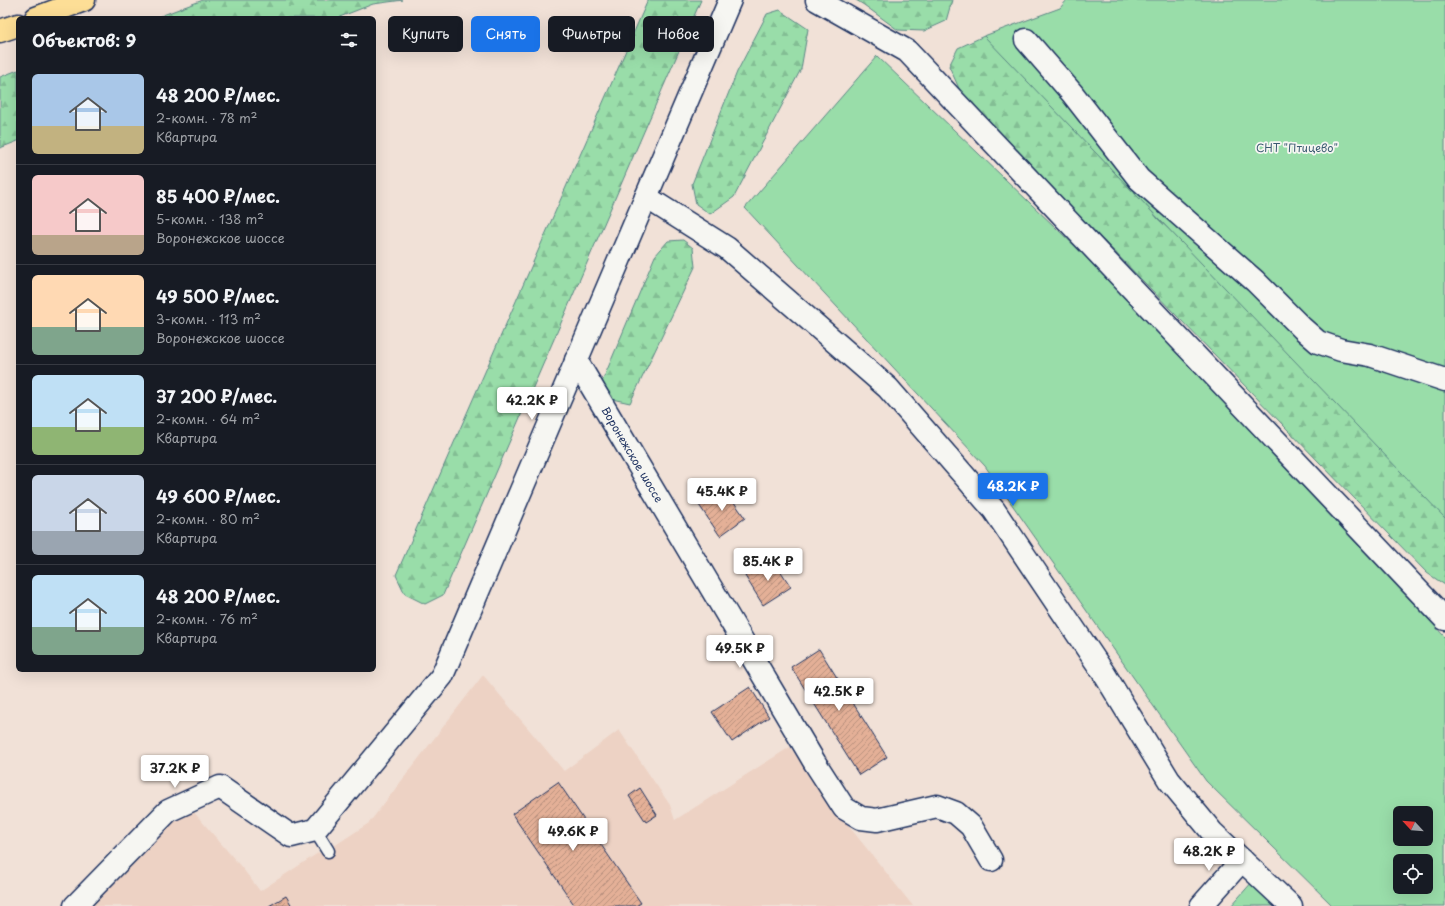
<!DOCTYPE html>
<html lang="ru">
<meta charset="utf-8">
<style>
:root{--surface:#171b24;--page:#242831;--text:#f1f3f6;--muted:#9ea1a6;--line:#363941;--accent:#1a73e8}
body{margin:0;font-family:"Playpen Sans",sans-serif;background:var(--page);color:var(--text);height:100vh;display:flex;flex-direction:column;font-size:15px;white-space:nowrap}
*{box-sizing:border-box;margin:0}
p{font-size:13px;color:var(--muted)}
.icon{flex:none;width:22px;height:22px;fill:none;stroke:currentColor;stroke-width:2;stroke-linecap:round;stroke-linejoin:round}
.map{position:relative;flex:1;overflow:hidden}
.side{position:absolute;left:16px;top:16px;width:360px;height:656px;display:flex;flex-direction:column;background:var(--surface);border-radius:6px;box-shadow:0 4px 16px #0002}
.side>*{flex:none}
.top-card{position:absolute;left:388px;top:16px;width:380px;height:36px;display:flex;gap:8px}
.needle{width:26px;rotate:296deg}
.tools{position:absolute;left:1393px;top:806px;display:grid;gap:8px}
.tools a{display:grid;place-items:center;width:40px;height:40px;border-radius:6px;background:var(--surface);box-shadow:0 4px 16px #0002;font-size:20px}
.price{position:absolute;translate:-50% -34px;padding:0 9px;border-radius:4px;background:#fff;color:#222;font-size:13px;line-height:26px;filter:drop-shadow(0 1px 2px #0008)}
.price::after{content:'';position:absolute;left:50%;top:24px;width:12px;height:9px;margin-left:-6px;background:inherit;clip-path:polygon(0 0,100% 0,50% 100%)}
.price.current{background:var(--accent);color:#fff}
ul{padding:0;list-style:none}
li{display:flex;align-items:center;gap:12px;height:100px;padding:0 16px}
li+li{border-top:1px solid var(--line)}
li span{display:grid;place-items:center;flex:none;width:112px;height:80px;border-radius:6px;color:#555}
li>.icon{margin-inline-start:auto}
span .icon{width:48px;height:48px;fill:#fffc;stroke-width:1}
li b{font-size:17px}
h2{display:flex;justify-content:space-between;align-items:center;height:48px;padding:0 16px;font-size:17px}
.pill{padding:0 14px;border-radius:6px;background:var(--surface);box-shadow:0 4px 16px #0002;font-size:14px;line-height:36px}
.pill.current{background:var(--accent);color:#fff}
.map>svg:first-child{display:block}
</style>
<div class="map">
<svg width="1445" height="906" viewBox="0 0 1445 906">
<defs>
<pattern id="forest-firs" width="22" height="20" patternUnits="userSpaceOnUse"><rect width="22" height="20" fill="#99dda9"/><path d="M5 1l3.5 6h-7zM16 11l3.5 6h-7z" fill="#83be94"/></pattern>
<pattern id="building-hatch" width="6" height="6" patternUnits="userSpaceOnUse"><rect width="6" height="6" fill="#e4b097"/><path d="M-1 1l2-2M0 6l6-6M5 7l2-2" fill="none" stroke="#b8907e"/></pattern>
</defs>
<rect width="100%" height="100%" fill="#f1e1d7"/>
<filter id="ink" filterUnits="userSpaceOnUse"><feTurbulence type="fractalNoise" baseFrequency=".025" numOctaves="2"/><feDisplacementMap in="SourceGraphic" scale="8" xChannelSelector="R" yChannelSelector="G"/><feConvolveMatrix kernelMatrix="1 2 1 2 8 2 1 2 1" color-interpolation-filters="sRGB"/></filter>
<g filter="url(#ink)">
<path fill="#edd2c4" d="M483,675L564,771L619,730L670,805L675,820L790,747L823,794L913,906H89L167,823L192,810L243,869L260,891L318,853L328,850L369,823Z"/>
<path fill="url(#forest-firs)" stroke="#5a8684" d="M203,0H403L373,4L337,18H155Z
M648,0H701L443,595L425,604L405,594L396,575Z
M856,0H952L946,21L924,31L898,30L864,5Z
M780,10L808,29L801,69L734,197L710,214L696,204L692,184L737,72L767,14Z
M984,36L1007,41L1158,219L1345,393L1445,500V585L1427,573L962,95L949,66L958,48Z
M18,70V141L0,148V77Z
M683,240L693,248L695,267L630,403L612,399L602,382L655,256L668,241Z"/>
<path fill="#99dda9" stroke="#5a8684" fill-rule="evenodd" d="M1067,0H1445V518L984,36L1060,8Z
M877,56L1081,252L1445,637V906H1333L1206,781L985,466L745,208ZM1400,813H1426V839H1400ZM1400,861H1426V887H1400Z
M1253,881L1278,906H1231Z"/>
<path fill="url(#building-hatch)" stroke="#1b2f5e" d="M724,488L745,518L720,536L699,505Z
M772,558L791,587L763,605L745,576Z
M819,649L887,757L859,775L791,667Z
M750,687L769,717L732,742L712,712Z
M558,782L641,903L636,906H575L512,814Z
M640,788L657,815L646,822L629,796Z
M286,896L292,906H269Z"/>
<g fill="none" stroke-linecap="round" stroke-linejoin="round">
<g stroke="#1b2f5e" stroke-width="15">
<path id="lane" d="M315,830L328,851"/>
</g>
<g stroke="#1b2f5e" stroke-width="25">
<g id="street">
<path d="M817,0L907,51L1445,619"/>
<path d="M1026,40L1072,93L1139,179L1255,281L1302,328L1318,342L1341,350L1370,355L1445,380"/>
<path d="M646,197L727,248L888,388L994,510L1105,675L1169,780L1212,832L1291,906"/>
<path id="s1" d="M576,360L815,763L844,808L861,818L877,820L937,806L956,813L971,826L991,860"/>
<path d="M75,906L168,811L220,787L291,836L315,830L442,676L730,0"/>
<path d="M1201,906L1242,860"/>
</g>
</g>
<g stroke="#1b2f5e" stroke-width="25">
<path id="primary" d="M36,18L84,0
M0,31L18,25"/>
</g>
<use href="#lane" stroke="#f6f6f2" stroke-width="12"/>
<use href="#street" stroke="#f6f6f2" stroke-width="22"/>
<use href="#primary" stroke="#fdde96" stroke-width="22"/>
</g>
</g>
<g text-anchor="middle" stroke-width="3.5" stroke-linejoin="round" paint-order="stroke">
<g font-size="11" fill="#3a5a71" stroke="#f6f6f2">
<text x="1297" y="152">СНТ "Птицево"</text>
</g>
<g font-size="11" fill="#1b2f5e" stroke="#f6f6f2">
<text dy="4" stroke="none"><textPath href="#s1" startOffset="110">Воронежское шоссе</textPath></text>
</g>
</g>
</svg>
<div class="tools">
<a><svg class="needle" viewBox="-14 -14 28 28"><path d="M0-13l5 13h-10z" fill="#e53935"/><path d="M0 13l5-13h-10z" fill="#9ea1a6"/></svg></a>
<a><svg class="icon" aria-label="locate" viewBox="0 0 24 24"><circle cx="12" cy="12" r="6"/><path d="M12 2v4M12 18v4M2 12h4M18 12h4"/></svg></a>
</div>
<b class="price" style="left:532px;top:421px">42.2K ₽</b>
<b class="price current" style="left:1013px;top:507px">48.2K ₽</b>
<b class="price" style="left:722px;top:512px">45.4K ₽</b>
<b class="price" style="left:768px;top:582px">85.4K ₽</b>
<b class="price" style="left:740px;top:669px">49.5K ₽</b>
<b class="price" style="left:839px;top:712px">42.5K ₽</b>
<b class="price" style="left:175px;top:789px">37.2K ₽</b>
<b class="price" style="left:573px;top:852px">49.6K ₽</b>
<b class="price" style="left:1209px;top:872px">48.2K ₽</b>
<div class="top-card">
<a class="pill">Купить</a>
<a class="pill current">Снять</a>
<a class="pill">Фильтры</a>
<a class="pill">Новое</a>
</div>
<section class="side">
<h2>Объектов: 9<svg class="icon" aria-label="filters" viewBox="0 0 24 24"><path d="M4 7h16M4 17h16"/><circle cx="9" cy="7" r="2"/><circle cx="15" cy="17" r="2"/></svg></h2>
<ul>
<li><span style="background:linear-gradient(#a9c7e8 65%,#c2b280 0)"><svg class="icon" aria-label="home" viewBox="0 0 24 24"><path d="M3 11l9-7 9 7M6 9v11h12V9"/></svg></span><div><b>48 200 ₽/мес.</b><p>2-комн. · 78 m²</p><p>Квартира</p></div></li>
<li><span style="background:linear-gradient(#f6c9c9 75%,#b9a48a 0)"><svg class="icon" aria-label="home" viewBox="0 0 24 24"><path d="M3 11l9-7 9 7M6 9v11h12V9"/></svg></span><div><b>85 400 ₽/мес.</b><p>5-комн. · 138 m²</p><p>Воронежское шоссе</p></div></li>
<li><span style="background:linear-gradient(#ffd9b3 65%,#7fa58c 0)"><svg class="icon" aria-label="home" viewBox="0 0 24 24"><path d="M3 11l9-7 9 7M6 9v11h12V9"/></svg></span><div><b>49 500 ₽/мес.</b><p>3-комн. · 113 m²</p><p>Воронежское шоссе</p></div></li>
<li><span style="background:linear-gradient(#bfe0f5 65%,#8fb573 0)"><svg class="icon" aria-label="home" viewBox="0 0 24 24"><path d="M3 11l9-7 9 7M6 9v11h12V9"/></svg></span><div><b>37 200 ₽/мес.</b><p>2-комн. · 64 m²</p><p>Квартира</p></div></li>
<li><span style="background:linear-gradient(#c9d6e8 70%,#9aa5b1 0)"><svg class="icon" aria-label="home" viewBox="0 0 24 24"><path d="M3 11l9-7 9 7M6 9v11h12V9"/></svg></span><div><b>49 600 ₽/мес.</b><p>2-комн. · 80 m²</p><p>Квартира</p></div></li>
<li><span style="background:linear-gradient(#bfe0f5 65%,#7fa58c 0)"><svg class="icon" aria-label="home" viewBox="0 0 24 24"><path d="M3 11l9-7 9 7M6 9v11h12V9"/></svg></span><div><b>48 200 ₽/мес.</b><p>2-комн. · 76 m²</p><p>Квартира</p></div></li>
</ul>
</section>
</div>
